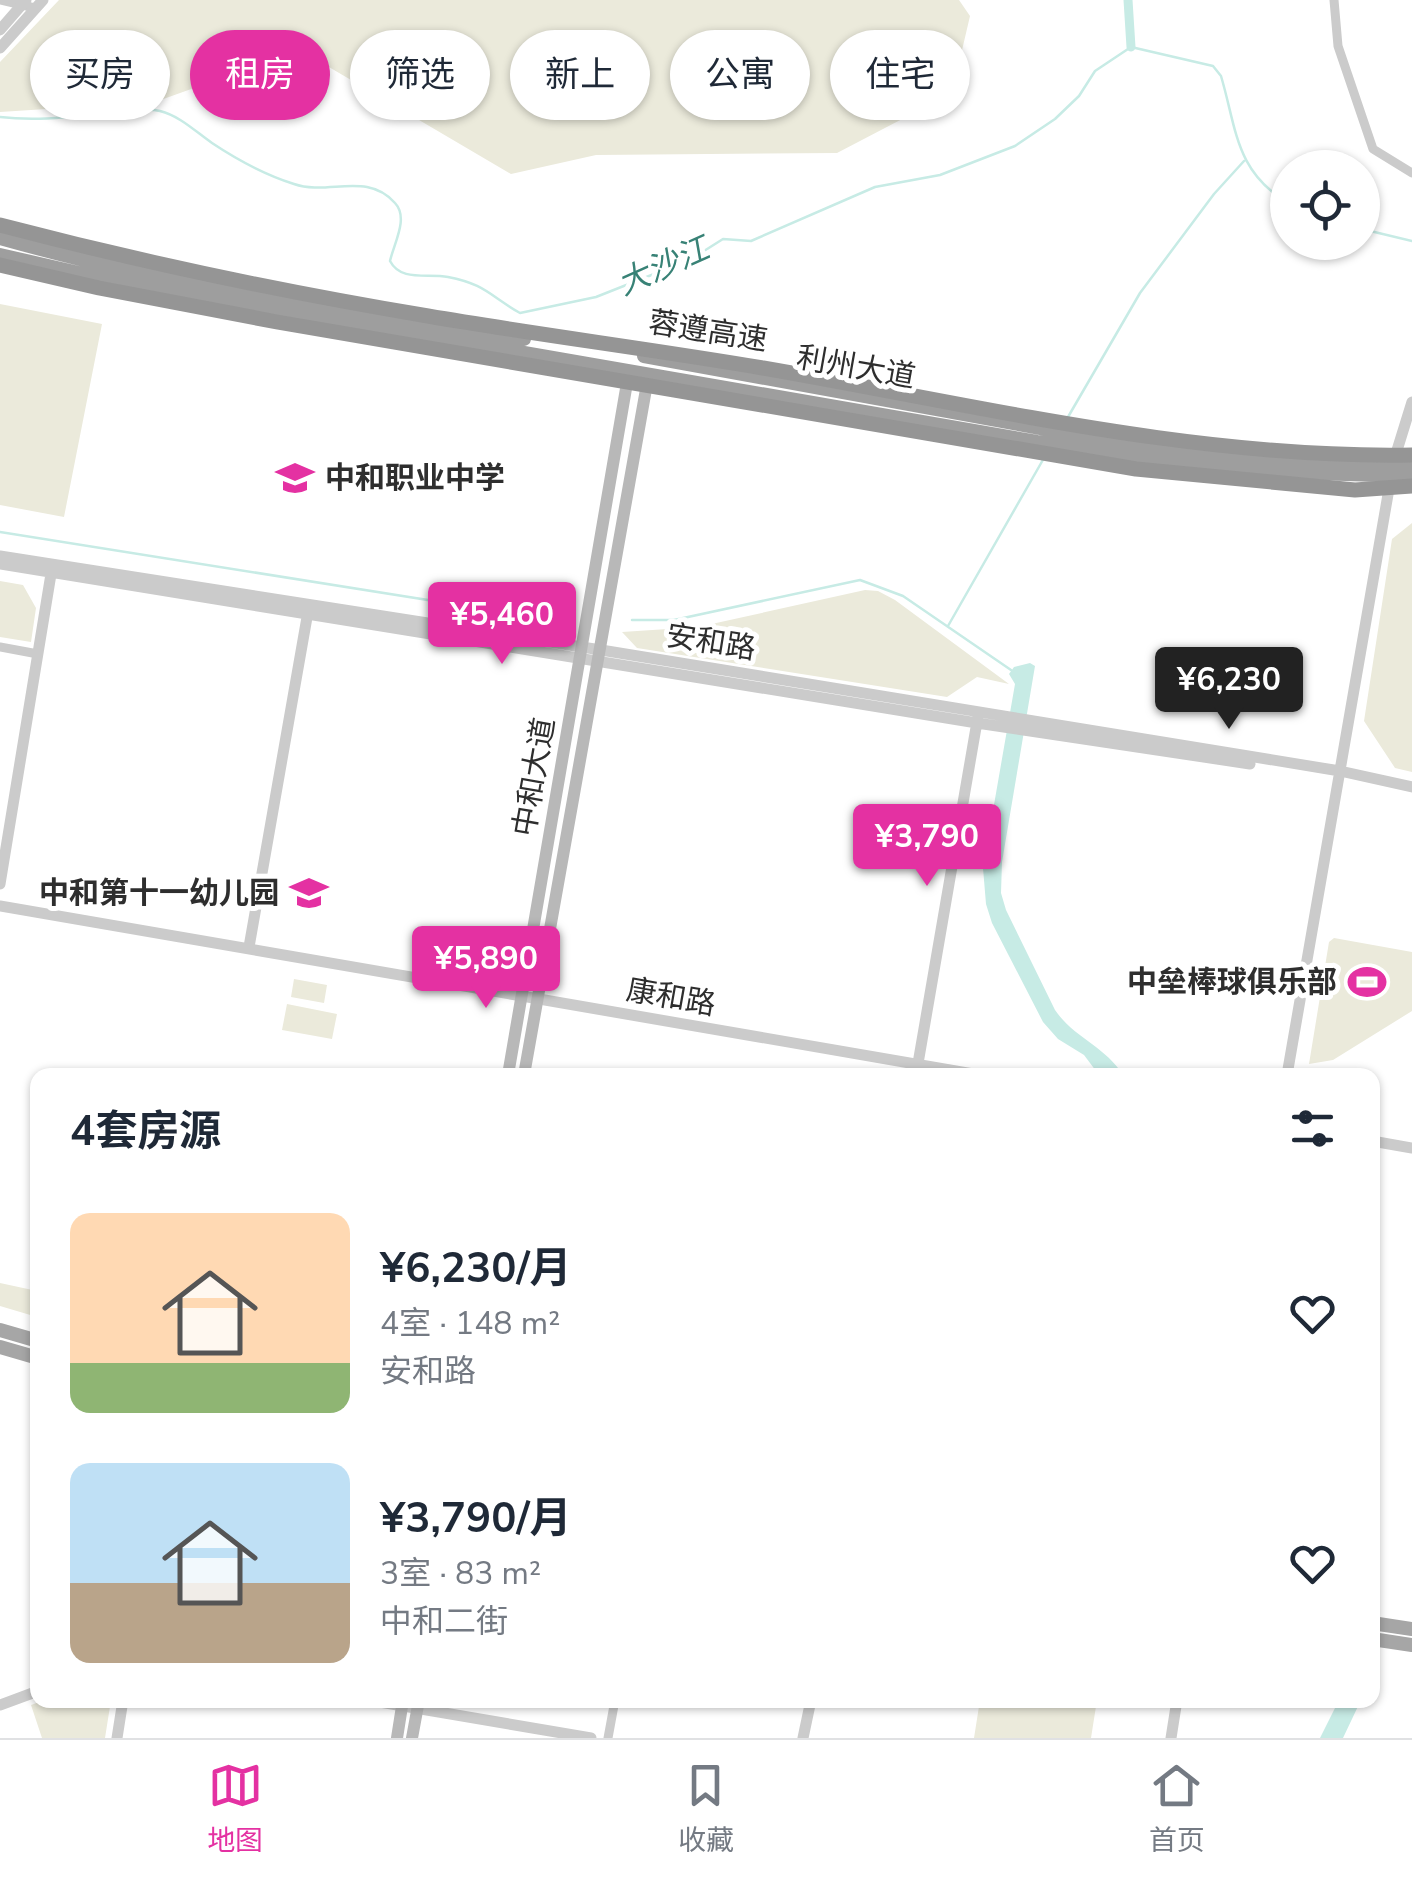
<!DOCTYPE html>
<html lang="zh">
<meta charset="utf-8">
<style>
:root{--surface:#fff;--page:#f2f2f3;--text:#1f2937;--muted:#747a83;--line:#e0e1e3;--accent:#e431a2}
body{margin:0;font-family:"Nunito Sans","Noto Sans SC",sans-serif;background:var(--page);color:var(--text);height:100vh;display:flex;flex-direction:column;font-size:38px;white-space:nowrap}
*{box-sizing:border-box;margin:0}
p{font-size:32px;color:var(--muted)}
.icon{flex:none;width:55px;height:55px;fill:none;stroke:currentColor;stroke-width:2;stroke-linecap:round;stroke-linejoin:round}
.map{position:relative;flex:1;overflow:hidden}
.side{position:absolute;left:30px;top:1068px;width:1350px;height:640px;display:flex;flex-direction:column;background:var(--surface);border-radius:20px;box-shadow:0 2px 8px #0004}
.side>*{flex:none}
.top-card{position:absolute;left:30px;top:30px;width:1352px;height:90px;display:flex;gap:20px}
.tools{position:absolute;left:1270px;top:150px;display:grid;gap:20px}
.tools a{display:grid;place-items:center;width:110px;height:110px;border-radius:50%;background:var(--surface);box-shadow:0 2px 8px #0004;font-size:50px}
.price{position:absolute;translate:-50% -85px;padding:0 22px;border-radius:10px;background:var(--accent);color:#fff;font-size:32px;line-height:65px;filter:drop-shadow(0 2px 5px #0008)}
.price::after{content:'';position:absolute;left:50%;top:60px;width:30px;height:22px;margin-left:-15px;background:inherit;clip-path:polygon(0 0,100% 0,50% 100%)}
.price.selected{background:#222;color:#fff}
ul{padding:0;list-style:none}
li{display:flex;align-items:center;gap:30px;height:250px;padding:0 40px}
li span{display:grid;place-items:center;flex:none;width:280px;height:200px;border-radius:20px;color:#555}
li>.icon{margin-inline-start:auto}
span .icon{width:120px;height:120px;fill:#fffc;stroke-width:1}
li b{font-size:42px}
h2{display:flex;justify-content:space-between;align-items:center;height:120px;padding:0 40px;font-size:42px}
.tag{padding:0 35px;border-radius:45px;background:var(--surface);box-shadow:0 2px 8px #0004;font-size:35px;line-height:90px}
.tag.selected{background:var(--accent);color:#fff}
.dock{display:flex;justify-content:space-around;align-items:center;height:140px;border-top:2px solid var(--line);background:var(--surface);font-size:28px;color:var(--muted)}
.dock a{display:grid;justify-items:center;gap:5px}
.dock .selected{color:var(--accent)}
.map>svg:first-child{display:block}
</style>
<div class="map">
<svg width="1412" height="1738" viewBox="0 0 1412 1738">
<rect width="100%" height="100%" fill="#fff"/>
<path fill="#ebeadb" d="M59,0H959L970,16L952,93L837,153L596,155L511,174L300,50L155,102L0,112V62Z
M0,304L102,324L64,517L0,505Z
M1412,523V772L1395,768L1364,721L1392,539Z
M0,581L23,585L36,608L31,642L0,637Z
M865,590L878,591L895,600L1009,684L977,677L947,697L637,648L622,632L698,627Z
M1334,938L1412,952V1011L1333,1060L1309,1064L1329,942Z
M294,979L327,985L324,1003L291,997Z
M287,1004L337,1014L332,1039L282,1030Z
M0,1283L37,1291V1317L0,1306Z
M45,1700H111L105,1738H42L31,1705Z
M980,1700H1097L1091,1738H974Z"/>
<path fill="#c7ebe5" d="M1030,663L1035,666L1002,862L1001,893L1006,910L1055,1010C1073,1037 1106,1047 1123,1075H1099L1084,1055L1058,1039L1043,1022L992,923L986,904L983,868L1015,684L1009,674L1014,667Z
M1339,1700H1361L1343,1738H1320Z"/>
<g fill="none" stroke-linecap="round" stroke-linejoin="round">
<path stroke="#c7ebe5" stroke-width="2.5" d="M0,117C35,121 71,117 107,114C124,113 144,107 160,111C180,116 196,132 212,143C236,159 266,175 294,184C328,196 367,171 395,203C409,218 394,243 390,261C401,282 427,273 448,277C485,284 490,296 520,313L596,297L654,274L678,261L696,256L723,239L751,241L875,187L940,175L1015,146L1055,119L1079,96L1095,71L1131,47L1213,66L1221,76C1237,130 1235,171 1288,203
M1362,229L1412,241
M1068,417L1140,293L1214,194L1244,161
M0,532L453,604L565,613
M632,620H674L860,580L903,596L1011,670
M948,626L1044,458"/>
<path stroke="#c7ebe5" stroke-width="9" d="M1128,0L1131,47"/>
<path stroke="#cbcbcb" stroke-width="9" d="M0,0L35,8
M1334,0L1338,46L1373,149L1412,173
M0,647L38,654
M608,1738L615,1700"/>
<path stroke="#cbcbcb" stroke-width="11" d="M0,30L26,0
M0,48L43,0
M1394,460L1412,402
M0,556L601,650L1340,771L1412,787
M0,564L977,723L1250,764
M0,884L52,568
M0,906L979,1075
M249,947L309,606
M916,1075L978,716
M1287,1075L1390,483
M1372,1141L1412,1148
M368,1700L591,1738
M0,1705L38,1691
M117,1738L123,1700
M803,1738L811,1700
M1171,1738L1177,1700"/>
<path stroke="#b8b8b8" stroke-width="12" d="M508,1075L628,377
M524,1075L648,378
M397,1738L403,1700
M412,1738L419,1700"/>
<path stroke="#a6a6a6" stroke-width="14" d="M0,1330L38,1341
M0,1347L38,1358
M1372,1623L1412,1629
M1372,1639L1412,1645"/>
<path stroke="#9e9e9e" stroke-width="14" d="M0,238C171,286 349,315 524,339
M0,255L122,283L1037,442C1162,460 1286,476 1412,475
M644,356L1139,446L1330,464L1412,462"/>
<path stroke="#959595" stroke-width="15" d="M0,225C141,262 284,292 428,316C539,335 651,349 763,368C977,405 1194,459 1412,455
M0,265L99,288L277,322L1136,469L1355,490L1412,486"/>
</g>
<defs>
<g id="school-bare" transform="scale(3)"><path d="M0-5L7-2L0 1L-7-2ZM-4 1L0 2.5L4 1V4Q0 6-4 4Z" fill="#e431a2" stroke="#fff" stroke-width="2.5" paint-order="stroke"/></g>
<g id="stadium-bare" transform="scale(3)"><path d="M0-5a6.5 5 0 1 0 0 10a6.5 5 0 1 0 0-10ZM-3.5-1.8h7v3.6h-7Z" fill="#e431a2" stroke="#fff" stroke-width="2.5" paint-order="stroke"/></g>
</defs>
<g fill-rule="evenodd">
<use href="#school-bare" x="295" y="478"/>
<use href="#school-bare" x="309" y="893"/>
<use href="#stadium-bare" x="1367" y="982"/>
</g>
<g text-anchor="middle" stroke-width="10" stroke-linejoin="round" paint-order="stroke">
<g font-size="30" fill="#2e2e2e" stroke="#fff">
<text transform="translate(708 331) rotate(9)" y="10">蓉遵高速</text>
<text transform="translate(856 367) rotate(10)" y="10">利州大道</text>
<text transform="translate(711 642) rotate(9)" y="10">安和路</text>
<text transform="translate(534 777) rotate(-80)" y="10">中和大道</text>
<text transform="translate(671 997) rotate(10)" y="10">康和路</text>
</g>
<g font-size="30" font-weight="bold" fill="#2e2e2e" stroke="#fff" text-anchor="end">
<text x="325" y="488" text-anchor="start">中和职业中学</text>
<text x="279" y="903">中和第十一幼儿园</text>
<text x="1337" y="992">中垒棒球俱乐部</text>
</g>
<g font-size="32" font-style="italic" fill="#388276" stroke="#fff">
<text transform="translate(663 266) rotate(-24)" y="11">大沙江</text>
</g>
</g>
</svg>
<div class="tools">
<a><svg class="icon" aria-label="locate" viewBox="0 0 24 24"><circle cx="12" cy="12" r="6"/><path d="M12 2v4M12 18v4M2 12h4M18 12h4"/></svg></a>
</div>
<b class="price" style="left:502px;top:667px">¥5,460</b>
<b class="price selected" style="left:1229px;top:732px">¥6,230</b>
<b class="price" style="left:927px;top:889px">¥3,790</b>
<b class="price" style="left:486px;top:1011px">¥5,890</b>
<div class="top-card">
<a class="tag">买房</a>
<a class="tag selected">租房</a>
<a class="tag">筛选</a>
<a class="tag">新上</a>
<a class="tag">公寓</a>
<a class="tag">住宅</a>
</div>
<section class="side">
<h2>4套房源<svg class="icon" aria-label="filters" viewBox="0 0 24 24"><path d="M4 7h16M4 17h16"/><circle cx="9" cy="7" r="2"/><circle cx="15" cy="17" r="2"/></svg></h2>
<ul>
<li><span style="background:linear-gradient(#ffd9b3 75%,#8fb573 0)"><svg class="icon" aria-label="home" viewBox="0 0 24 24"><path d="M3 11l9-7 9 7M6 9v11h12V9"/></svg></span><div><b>¥6,230/月</b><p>4室 · 148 m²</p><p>安和路</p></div><svg class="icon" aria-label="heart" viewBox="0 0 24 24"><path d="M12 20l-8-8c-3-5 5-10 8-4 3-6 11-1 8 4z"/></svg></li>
<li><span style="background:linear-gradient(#bfe0f5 60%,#b9a48a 0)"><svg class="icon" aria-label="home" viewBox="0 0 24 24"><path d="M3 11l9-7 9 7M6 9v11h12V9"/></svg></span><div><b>¥3,790/月</b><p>3室 · 83 m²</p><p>中和二街</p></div><svg class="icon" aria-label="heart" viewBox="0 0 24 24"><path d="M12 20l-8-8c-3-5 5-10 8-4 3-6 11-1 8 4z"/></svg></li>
</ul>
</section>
</div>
<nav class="dock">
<a class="selected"><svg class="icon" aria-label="map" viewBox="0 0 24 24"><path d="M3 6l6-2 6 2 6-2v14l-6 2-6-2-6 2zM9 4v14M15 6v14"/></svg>地图</a>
<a><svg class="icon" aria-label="saved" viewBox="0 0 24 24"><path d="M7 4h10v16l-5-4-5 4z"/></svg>收藏</a>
<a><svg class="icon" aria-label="home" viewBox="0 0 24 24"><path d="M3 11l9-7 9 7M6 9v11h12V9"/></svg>首页</a>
</nav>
